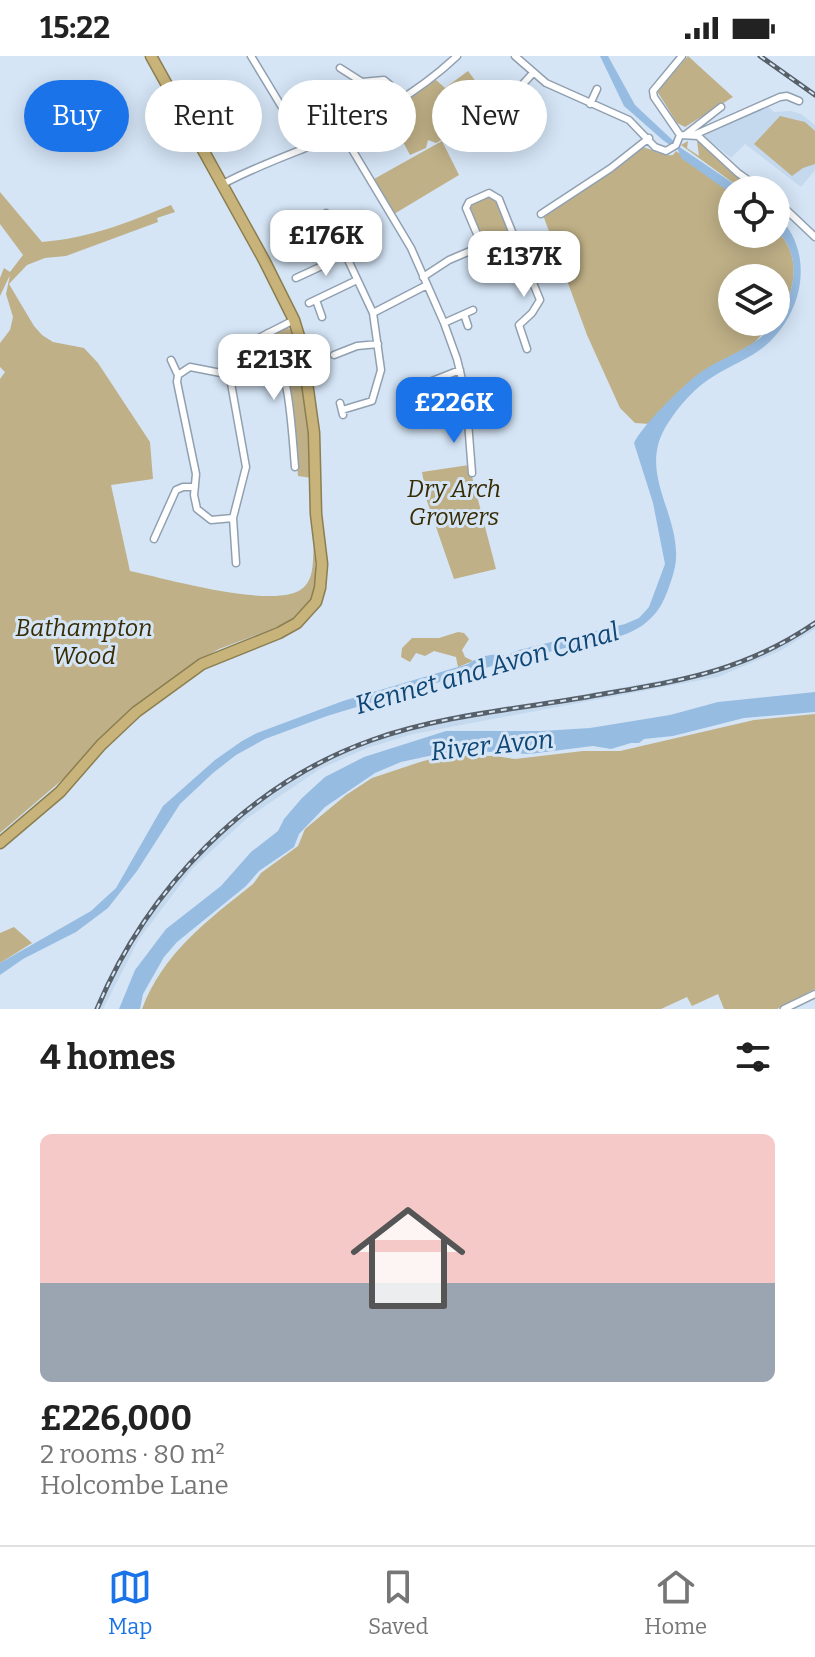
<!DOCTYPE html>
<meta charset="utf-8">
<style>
:root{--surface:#fff;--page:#f2f2f2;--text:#222;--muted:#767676;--line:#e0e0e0;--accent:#1a73e8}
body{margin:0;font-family:Bitter,serif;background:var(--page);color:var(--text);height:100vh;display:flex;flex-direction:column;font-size:30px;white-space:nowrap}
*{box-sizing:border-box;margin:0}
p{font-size:26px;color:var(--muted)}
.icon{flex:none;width:44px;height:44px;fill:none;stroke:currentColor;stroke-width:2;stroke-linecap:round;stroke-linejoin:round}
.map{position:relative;height:953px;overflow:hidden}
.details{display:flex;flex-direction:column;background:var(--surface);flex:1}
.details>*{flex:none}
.hud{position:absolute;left:24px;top:24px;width:768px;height:72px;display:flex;gap:16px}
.fabs{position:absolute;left:718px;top:120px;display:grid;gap:16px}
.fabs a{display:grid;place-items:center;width:72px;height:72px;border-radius:50%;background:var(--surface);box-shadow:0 4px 20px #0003;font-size:40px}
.price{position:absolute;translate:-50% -68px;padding:0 18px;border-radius:16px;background:#fff;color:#222;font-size:26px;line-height:52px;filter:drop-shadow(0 2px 4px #0008)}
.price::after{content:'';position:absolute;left:50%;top:48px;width:24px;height:18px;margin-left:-12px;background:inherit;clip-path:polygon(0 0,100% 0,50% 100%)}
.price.on{background:var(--accent);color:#fff}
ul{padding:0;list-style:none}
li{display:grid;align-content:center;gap:16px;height:424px;padding:0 40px}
li span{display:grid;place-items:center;height:248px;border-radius:12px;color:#555}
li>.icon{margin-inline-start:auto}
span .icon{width:144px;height:144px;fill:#fffc;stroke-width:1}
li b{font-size:34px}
h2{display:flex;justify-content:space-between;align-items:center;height:96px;padding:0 40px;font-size:34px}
.tag{padding:0 28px;border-radius:36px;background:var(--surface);box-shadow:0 4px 20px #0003;font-size:28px;line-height:72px}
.tag.on{background:var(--accent);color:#fff}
.status{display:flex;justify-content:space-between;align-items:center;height:56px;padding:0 40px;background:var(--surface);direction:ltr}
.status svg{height:22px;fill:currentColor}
.menu{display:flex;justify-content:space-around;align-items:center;height:112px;border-top:2px solid var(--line);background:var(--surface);font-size:22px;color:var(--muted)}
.menu a{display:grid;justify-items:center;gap:4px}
.menu .on{color:var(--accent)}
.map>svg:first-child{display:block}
</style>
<div class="status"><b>15:22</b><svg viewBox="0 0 49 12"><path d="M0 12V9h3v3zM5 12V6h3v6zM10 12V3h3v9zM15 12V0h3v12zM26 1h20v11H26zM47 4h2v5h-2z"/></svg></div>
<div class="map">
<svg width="815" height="953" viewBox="0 0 815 953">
<rect width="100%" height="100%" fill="#d5e5f6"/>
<path fill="#c4d9ee" d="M766,49L774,56L791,55L801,58L815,69V114L801,131L745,88L731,102L701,78Z
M815,564V573L782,594L718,621L413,678L367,692L320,713L246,763L193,812L139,883L103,953H95L117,905L133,879L184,811L249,751L286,723L322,704L371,683L418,669L718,614L777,588Z"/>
<path fill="#bfb087" d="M688,0L733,41L685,71L677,67L657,35Z
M468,15L489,43L440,67L445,82L436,87L428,84L426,92L410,99L386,54L436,24L445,32Z
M780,60L805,66L815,75V108L803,112L792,120L754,88Z
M442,85L459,119L394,158L374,123Z
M688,85L687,92L699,100L697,85L758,134H743L681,89Z
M639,91C651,91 660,101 673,99L676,95L732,138V178H776V174C802,198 797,236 776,263V222H732V266H773L754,287L695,321L650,368L635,367L620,352L587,279L543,159Z
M0,136L42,186C90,182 127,167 171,149L175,156L157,162L158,166L66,200L45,202L27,209L9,228L34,270L42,279L53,286L84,292L98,307L150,386L153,423L111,429L130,515C164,522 280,556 304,531C315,520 312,504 314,491L317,529L311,546L297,561L285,568L219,593L199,604L115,669L62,724L0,777V323L5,316L0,311V287L10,274L13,261L6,238L10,219L0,240V222L4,212L10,216L23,199L0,168Z
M489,139L497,144L508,172L505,178L484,184L468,152L471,148Z
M286,271L294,275L298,290L312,385V422L298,420L291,342L273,282L275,276Z
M469,409L496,513L454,523L427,445L422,416Z
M458,576L464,577L469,583L462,594L465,601L473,605L458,611L456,601L434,595L425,600L416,597L410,606L401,601L402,592L412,582H439Z
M815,658V933L777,953H724L718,938L692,950L687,941L661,953H142C163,897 208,864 253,828L261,817L298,790L305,773L346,739L372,722L420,706L446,699L496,700L515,703L583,695H620L754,664Z
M14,871L32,887L0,907V877Z"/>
<path fill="#97bce1" d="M600,0H608L635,49L681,92L743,134H732V138L681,102L678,94L664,85L624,50Z
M776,158C815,194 805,255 766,289C751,302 731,309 714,320C695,331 680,349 668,367C638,413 674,449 676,495C677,508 673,520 669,531C665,542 660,554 651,562C629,585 590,586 561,593C549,595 537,601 525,602C519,602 514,601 508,603L502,607L327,660L265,683L236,699L213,717L180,748L137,815L108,852L76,876L23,903L0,919V907L91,855L116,832L163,750L215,704L242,685L257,677L343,645L468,608C479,600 495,596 506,600L519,594L625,568L639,562L649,551L665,508L653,447L634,387C641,371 682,330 697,319C715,305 738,298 756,285C788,262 811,206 776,174Z
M815,636V656L744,662L673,680L644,683L639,687H631L611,693L593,690L529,698L473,695L438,698L401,706L375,717L325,751L299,778L294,791L259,815L246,830L177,886L164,901L143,938L140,953H119L135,914L166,873L221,830L251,796L278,775L284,763L302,742L325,721L364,701L446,675H542L590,672L670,659L718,646Z"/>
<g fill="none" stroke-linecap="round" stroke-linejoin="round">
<g stroke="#91a0b0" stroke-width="9">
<path id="minor" d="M251,0L306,91
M515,0L546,27L629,64L655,91L666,95L676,89L680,79L654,41L653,35L682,0
M340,12L362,26L384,24L390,29L398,44
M590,48L597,33
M341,75L411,192L444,267L457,303L466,340L472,417
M680,79L698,80L738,117L762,134
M685,79L721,51
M694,79L780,41L787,40L799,45
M453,87C485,67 508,45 533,17
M223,128C249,114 275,104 303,93C357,71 415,40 457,0
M489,137L499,143L513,178L482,190L466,152L469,146Z
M776,144L815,181
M326,157L373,257L427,229
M541,158L611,112L649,82
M513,178L540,244L532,257L519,269L527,293
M423,221L449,204L482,190
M296,222L322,210L334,198L342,194
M316,244L322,261
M309,247L355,225
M464,258L468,270
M444,267L473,254
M268,277C290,319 291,364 295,411
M334,299L357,290L378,288
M171,304L178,319
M229,316L246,411L233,462L211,464L197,453L194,439L196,418L177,326L178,319L190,311L221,317L234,313L241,306L251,286L294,264
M413,346L412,340L427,327L460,314
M340,347L343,359
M342,354L372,345L381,314L373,257
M233,462L236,507
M154,483L176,434L183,431H195
M784,953L815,938"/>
</g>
<g stroke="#8b7e50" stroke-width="13">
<path id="trunk" d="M0,787L60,736L101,689L136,656L202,608L279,577L297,567L316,546L320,532L322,508L316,458L314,377L302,290L294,264L264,204L151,0"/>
</g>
<use href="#minor" stroke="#fff" stroke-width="6"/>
<use href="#trunk" stroke="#c8b47a" stroke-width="10"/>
<g stroke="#576069" stroke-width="5">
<path id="rail" d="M760,0L815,39
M97,953C147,833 248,728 372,684C442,659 519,653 592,640C677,625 742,617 815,567"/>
</g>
<use href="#rail" stroke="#d5e5f6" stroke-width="2" stroke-dasharray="6" stroke-linecap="butt"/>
</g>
<g text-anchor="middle" stroke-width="6" stroke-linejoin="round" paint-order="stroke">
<g font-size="24" font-style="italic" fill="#382c03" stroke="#d5e5f6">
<text x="454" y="441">Dry Arch<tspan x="454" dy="28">Growers</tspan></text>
<text x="84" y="580">Bathampton<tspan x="84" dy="28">Wood</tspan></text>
</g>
<g font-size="26" font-style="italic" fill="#0e4675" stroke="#d5e5f6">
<text transform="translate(487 612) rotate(-16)" y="9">Kennet and Avon Canal</text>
<text transform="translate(492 689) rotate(-6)" y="9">River Avon</text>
</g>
</g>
</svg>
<div class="fabs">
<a><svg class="icon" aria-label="locate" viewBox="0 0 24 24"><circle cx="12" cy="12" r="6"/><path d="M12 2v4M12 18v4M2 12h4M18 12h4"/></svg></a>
<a><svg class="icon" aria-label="layers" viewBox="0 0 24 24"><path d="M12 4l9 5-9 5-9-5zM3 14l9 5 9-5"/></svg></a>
</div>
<b class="price" style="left:326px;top:222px">£176K</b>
<b class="price" style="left:524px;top:243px">£137K</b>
<b class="price" style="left:274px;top:346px">£213K</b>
<b class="price on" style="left:454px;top:389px">£226K</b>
<div class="hud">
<a class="tag on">Buy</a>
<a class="tag">Rent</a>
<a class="tag">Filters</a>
<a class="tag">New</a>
</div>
</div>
<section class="details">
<h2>4 homes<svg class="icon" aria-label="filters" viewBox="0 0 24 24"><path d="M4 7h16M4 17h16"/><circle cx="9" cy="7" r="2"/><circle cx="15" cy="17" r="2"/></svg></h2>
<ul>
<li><span style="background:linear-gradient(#f6c9c9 60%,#9aa5b1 0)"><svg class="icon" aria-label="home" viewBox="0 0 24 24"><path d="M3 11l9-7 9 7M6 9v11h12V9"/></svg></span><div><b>£226,000</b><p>2 rooms · 80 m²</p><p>Holcombe Lane</p></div></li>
</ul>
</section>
<nav class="menu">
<a class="on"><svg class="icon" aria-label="map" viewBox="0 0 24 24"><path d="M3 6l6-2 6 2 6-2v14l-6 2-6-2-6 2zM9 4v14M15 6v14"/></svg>Map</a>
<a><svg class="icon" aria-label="saved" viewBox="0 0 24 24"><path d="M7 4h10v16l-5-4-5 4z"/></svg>Saved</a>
<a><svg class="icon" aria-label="home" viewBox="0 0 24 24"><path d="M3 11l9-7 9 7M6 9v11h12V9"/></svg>Home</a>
</nav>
